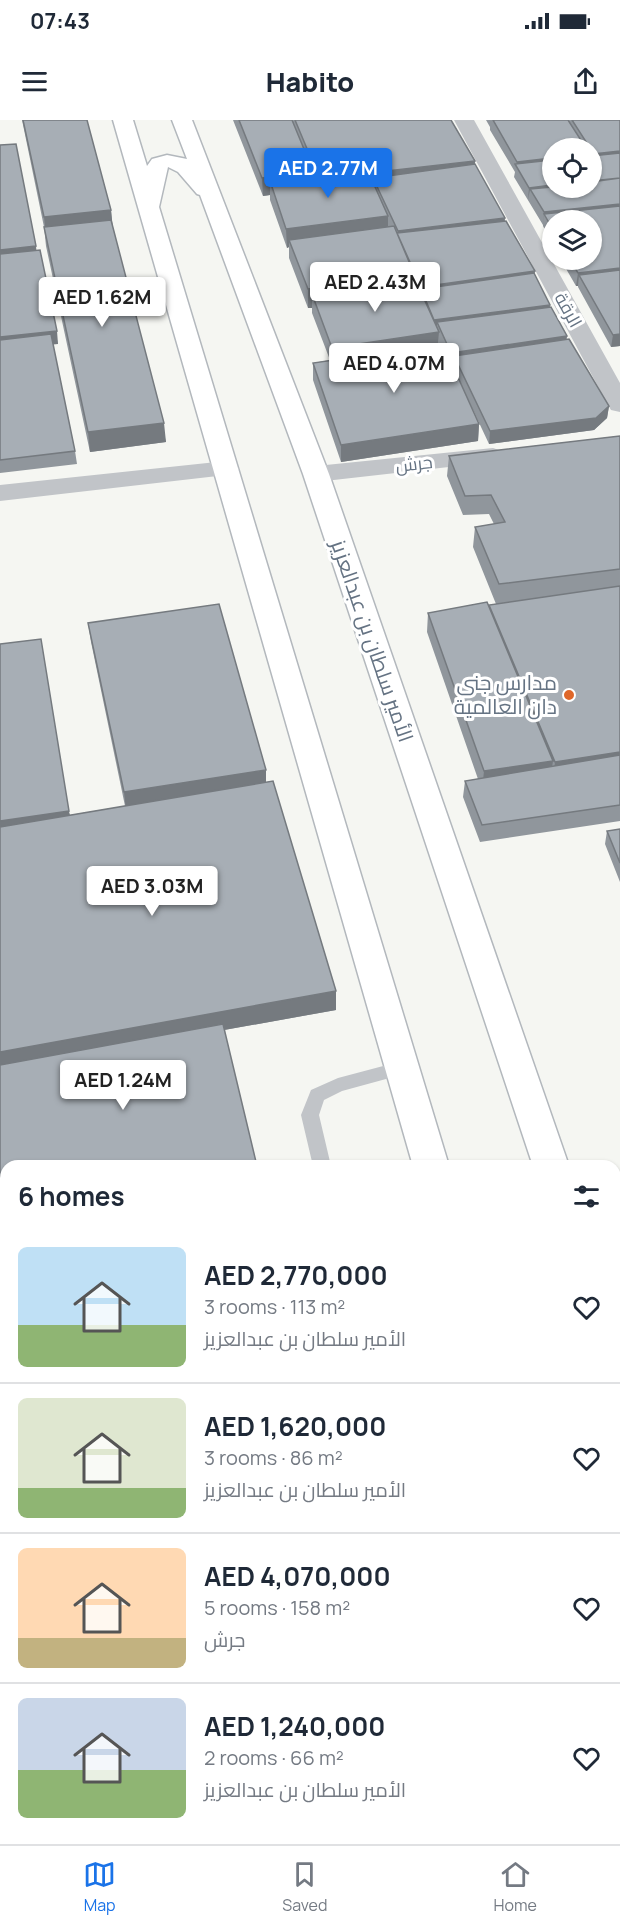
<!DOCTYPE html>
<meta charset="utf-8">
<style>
:root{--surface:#fff;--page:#f2f2f3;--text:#1f2937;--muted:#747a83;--line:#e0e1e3;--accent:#1a73e8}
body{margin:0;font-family:Manrope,Cairo,sans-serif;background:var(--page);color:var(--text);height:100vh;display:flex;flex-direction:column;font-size:22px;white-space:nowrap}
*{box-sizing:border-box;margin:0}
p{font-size:20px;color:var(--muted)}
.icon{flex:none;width:33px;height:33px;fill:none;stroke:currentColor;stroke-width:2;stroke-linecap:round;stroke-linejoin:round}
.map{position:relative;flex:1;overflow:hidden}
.drawer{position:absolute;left:0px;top:1040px;width:621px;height:686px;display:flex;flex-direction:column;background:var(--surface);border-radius:18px 18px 0 0;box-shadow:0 2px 4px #0004}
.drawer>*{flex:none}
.fabs{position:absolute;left:542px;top:18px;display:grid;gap:12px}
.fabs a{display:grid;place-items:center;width:60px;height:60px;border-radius:50%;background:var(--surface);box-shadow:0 2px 4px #0004;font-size:30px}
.price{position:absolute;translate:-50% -51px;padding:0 14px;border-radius:6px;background:#fff;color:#222;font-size:20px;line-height:39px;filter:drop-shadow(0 2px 3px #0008)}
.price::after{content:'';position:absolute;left:50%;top:36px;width:18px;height:14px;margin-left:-9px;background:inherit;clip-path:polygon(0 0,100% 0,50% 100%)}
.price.current{background:var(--accent);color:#fff}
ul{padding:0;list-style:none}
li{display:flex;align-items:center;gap:18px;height:150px;padding:0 18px}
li+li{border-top:2px solid var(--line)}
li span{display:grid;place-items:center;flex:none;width:168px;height:120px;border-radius:9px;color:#555}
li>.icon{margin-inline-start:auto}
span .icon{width:72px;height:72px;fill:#fffc;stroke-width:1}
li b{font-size:26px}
h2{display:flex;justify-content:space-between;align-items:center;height:72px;padding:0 18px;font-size:26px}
.status{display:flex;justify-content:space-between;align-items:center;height:42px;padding:0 30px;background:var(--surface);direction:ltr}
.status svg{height:16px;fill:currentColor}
header{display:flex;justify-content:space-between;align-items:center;height:78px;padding:0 18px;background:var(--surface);font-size:27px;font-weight:800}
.dock{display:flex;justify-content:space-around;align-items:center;height:84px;border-top:2px solid var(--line);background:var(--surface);font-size:16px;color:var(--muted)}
.dock a{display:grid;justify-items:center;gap:3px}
.dock .current{color:var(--accent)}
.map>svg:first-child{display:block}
</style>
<div class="status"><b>07:43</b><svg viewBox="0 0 49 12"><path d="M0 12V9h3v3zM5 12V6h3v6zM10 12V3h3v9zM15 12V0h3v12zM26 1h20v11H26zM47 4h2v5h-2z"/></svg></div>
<header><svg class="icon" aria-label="menu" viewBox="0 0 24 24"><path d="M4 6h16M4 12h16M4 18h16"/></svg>Habito<svg class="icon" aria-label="share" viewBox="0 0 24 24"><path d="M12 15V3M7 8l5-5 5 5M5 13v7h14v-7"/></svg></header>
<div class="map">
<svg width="620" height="1724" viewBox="0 0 620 1724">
<rect width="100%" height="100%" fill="#f5f6f2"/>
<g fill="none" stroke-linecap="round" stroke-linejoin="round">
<g stroke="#b3b8bd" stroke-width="3">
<path id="secondary" d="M113,0H133L147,46L152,39L167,35L187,39L172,0H192L329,354L569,1046H533L303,354L200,75L197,74L178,52L168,47L159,87L449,1046H413Z
M615,1230L620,1232V1279L615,1277Z
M615,1663L620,1665V1724L604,1719H615Z"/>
</g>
<path fill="#c1c4c8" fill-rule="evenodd" d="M402,941L408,943L411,948L408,953L342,971L324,980L319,995L331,1046H313L301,995L311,970L338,958Z"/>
<path fill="#c1c4c8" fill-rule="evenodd" d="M454,0H474L620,263V292L611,290L608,285Z
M493,328L502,331L506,336L502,341L316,362L307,359L303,354L307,349L316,346Z
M226,341L235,344L239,349L235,354L0,381V365Z
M6,1353V1393L0,1394V1354Z
M0,1588L6,1590V1697L0,1694Z
M6,1698V1719H33L34,1724H0V1700Z"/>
<use href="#secondary" fill="#fff" fill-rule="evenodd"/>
</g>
<path fill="#90969c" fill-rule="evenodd" d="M22,0H87L111,90L112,103L166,322L90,332L46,126L44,107Z
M233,0H451L475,41V44L505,101L535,151L534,154L550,187L567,216L566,220L609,286L607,298L594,310L489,324L467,277L479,304L478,321L341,342L313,260V243L330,240L312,193V188H308L289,138V127L287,128L270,80V75L263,76Z
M486,0H620V226L611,227L578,167V166H576L561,140H591L552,100V123L543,106V105L514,57L515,52L490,10V7ZM552,28H591V68Z
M0,25L36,130L58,224H53L75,331L77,344L0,353Z
M620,316V701L480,722L463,677L465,661L478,659L427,512L428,493L488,486L496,484L473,427L475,407L494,404L489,394L463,395L447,356L449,336Z
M88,503L266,663L336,871V890L224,910L6,1233L0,1234V524L70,695L125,686L91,522Z
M620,709V762L605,724L607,711Z
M377,1719H553L554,1724H378Z"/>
<path fill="#757a7f" d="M620,31V43L591,46L593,34Z
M552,38V50L516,46L517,42Z
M475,41L474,54L373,58L372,65L319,59Z
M313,51V70L270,61V75L263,76L262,58Z
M552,65V68L530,69L528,80L529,68Z
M620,84V96L544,94L543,105L544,92Z
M111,90L113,109L46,116L44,97Z
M388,96V115L289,120V127L287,128L286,109Z
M505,98L504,110L398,115V111Z
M36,126L37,138L0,142V130Z
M620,148V160L579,155L578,166H576L578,153Z
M535,151L533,163L421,169L420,179L421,167Z
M415,156L414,175L312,174V188H308V169Z
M550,185L549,198L437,202V212H433L434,200Z
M57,211L58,224L0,230V217Z
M439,212L437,232L332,247V228Z
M620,214V226L611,227L613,215Z
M567,216L565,229L454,236V245H450L451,233Z
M609,286L607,298L594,310L489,324L490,311Z
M164,303L166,322L90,332L88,312Z
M479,304L478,321L341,342V325Z
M620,632V648L553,659L555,642Z
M553,641L550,660L482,670L484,651Z
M266,650V669L126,691L124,672Z
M69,691L72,710L0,721V701Z
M336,871V890L0,950V932Z
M6,1216V1233L0,1234V1218Z"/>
<path fill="#a7aeb5" stroke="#757a7f" stroke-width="1.5" d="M23,0H87L111,90L44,97Z
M239,0H292L313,51L262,58Z
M295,0H451L475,41L369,53L367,49L318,55Z
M493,0H568L586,28H552V38L517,42Z
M572,0H620V31L593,34L591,31V28H590Z
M16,24L36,126L0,130V25Z
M620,33V58L591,61V36Z
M552,40V65L529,68L515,44Z
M475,44L505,98L398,111L373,58Z
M367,49L388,96L286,109L270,61Z
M620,58V84L544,92L530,69L552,67V68H591V62Z
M620,86V148L578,153L570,140H591V100H552V108L544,94Z
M111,100L164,303L88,312L44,107Z
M506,101L535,151L421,167L397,113Z
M394,106L415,156L308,169L289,120Z
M40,130L57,211L0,217V134Z
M620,150V214L613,215L579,155Z
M534,153L550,185L434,200L421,169Z
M415,159L439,212L332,228L312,174Z
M551,187L567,216L451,233L437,202Z
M51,214L75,331L0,340V220Z
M569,219L609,286L596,298L490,311L454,236Z
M443,224L479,304L341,325L313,243Z
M620,316V449L499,464L475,407L505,402L491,375L465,376L449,336Z
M620,466V632L555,642L489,485Z
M487,482L553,641L484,651L428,493Z
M219,484L266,650L124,672L88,503Z
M41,519L69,691L0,701V524Z
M620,635V685L482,705L465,661Z
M273,661L336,871L0,932V707Z
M620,709V743L607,711Z
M223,904L257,1046H6V1216L0,1218V945Z
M54,1719H334L335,1724H54Z
M380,1719H553L554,1724H381Z"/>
<circle fill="#df6729" stroke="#fff" stroke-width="2" cx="569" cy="575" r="6"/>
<g text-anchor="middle" stroke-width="6" stroke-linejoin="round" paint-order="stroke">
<g font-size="18" fill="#657383" stroke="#fff">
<text transform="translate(568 190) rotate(61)" y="6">الرقة</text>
<text transform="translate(414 344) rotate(-6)" y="6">جرش</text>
</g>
<g font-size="21" fill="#657383" stroke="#fff">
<text transform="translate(372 521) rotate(71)" y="7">الأمير سلطان بن عبدالعزيز</text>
</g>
<g font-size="21" fill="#657383" stroke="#fff" text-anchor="end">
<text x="557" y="570">مدارس جنى<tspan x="557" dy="24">دان العالمية</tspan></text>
</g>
</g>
</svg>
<div class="fabs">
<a><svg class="icon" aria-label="locate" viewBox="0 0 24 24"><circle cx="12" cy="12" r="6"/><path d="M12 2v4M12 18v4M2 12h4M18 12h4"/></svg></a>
<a><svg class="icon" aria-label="layers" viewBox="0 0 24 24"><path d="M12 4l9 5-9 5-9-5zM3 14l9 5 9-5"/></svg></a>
</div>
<b class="price current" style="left:328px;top:79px">AED 2.77M</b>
<b class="price" style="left:375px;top:193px">AED 2.43M</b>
<b class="price" style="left:102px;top:208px">AED 1.62M</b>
<b class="price" style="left:394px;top:274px">AED 4.07M</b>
<b class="price" style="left:152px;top:797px">AED 3.03M</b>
<b class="price" style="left:123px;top:991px">AED 1.24M</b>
<section class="drawer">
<h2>6 homes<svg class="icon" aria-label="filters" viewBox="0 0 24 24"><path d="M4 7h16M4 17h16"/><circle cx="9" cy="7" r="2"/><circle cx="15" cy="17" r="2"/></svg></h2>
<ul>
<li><span style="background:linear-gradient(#bfe0f5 65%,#8fb573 0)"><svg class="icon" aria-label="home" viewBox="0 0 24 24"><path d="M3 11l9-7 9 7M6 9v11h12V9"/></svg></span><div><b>AED 2,770,000</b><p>3 rooms · 113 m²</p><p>الأمير سلطان بن عبدالعزيز</p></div><svg class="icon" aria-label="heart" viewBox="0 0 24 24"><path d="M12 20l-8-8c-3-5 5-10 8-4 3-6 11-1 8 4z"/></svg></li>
<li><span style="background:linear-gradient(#dfe7d0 75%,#8fb573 0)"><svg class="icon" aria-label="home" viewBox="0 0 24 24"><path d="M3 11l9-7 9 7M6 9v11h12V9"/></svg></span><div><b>AED 1,620,000</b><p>3 rooms · 86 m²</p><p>الأمير سلطان بن عبدالعزيز</p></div><svg class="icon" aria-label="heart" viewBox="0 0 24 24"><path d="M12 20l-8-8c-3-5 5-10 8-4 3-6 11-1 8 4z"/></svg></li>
<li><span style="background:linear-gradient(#ffd9b3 75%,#c2b280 0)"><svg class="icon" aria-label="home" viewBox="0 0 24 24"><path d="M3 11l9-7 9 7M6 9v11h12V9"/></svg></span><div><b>AED 4,070,000</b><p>5 rooms · 158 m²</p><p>جرش</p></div><svg class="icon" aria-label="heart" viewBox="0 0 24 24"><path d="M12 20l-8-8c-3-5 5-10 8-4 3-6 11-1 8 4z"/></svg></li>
<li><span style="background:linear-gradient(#c9d6e8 60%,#8fb573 0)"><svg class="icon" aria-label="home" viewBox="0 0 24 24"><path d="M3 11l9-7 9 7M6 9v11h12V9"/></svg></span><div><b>AED 1,240,000</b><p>2 rooms · 66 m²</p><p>الأمير سلطان بن عبدالعزيز</p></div><svg class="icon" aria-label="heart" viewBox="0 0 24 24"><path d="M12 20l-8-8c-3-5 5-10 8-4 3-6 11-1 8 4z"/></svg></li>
</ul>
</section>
</div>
<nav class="dock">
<a class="current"><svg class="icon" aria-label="map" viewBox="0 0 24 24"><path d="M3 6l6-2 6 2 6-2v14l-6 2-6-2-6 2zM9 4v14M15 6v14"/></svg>Map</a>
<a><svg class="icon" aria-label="saved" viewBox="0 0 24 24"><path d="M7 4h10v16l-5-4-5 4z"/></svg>Saved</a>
<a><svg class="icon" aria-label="home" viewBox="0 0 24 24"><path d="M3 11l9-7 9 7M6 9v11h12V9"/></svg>Home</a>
</nav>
